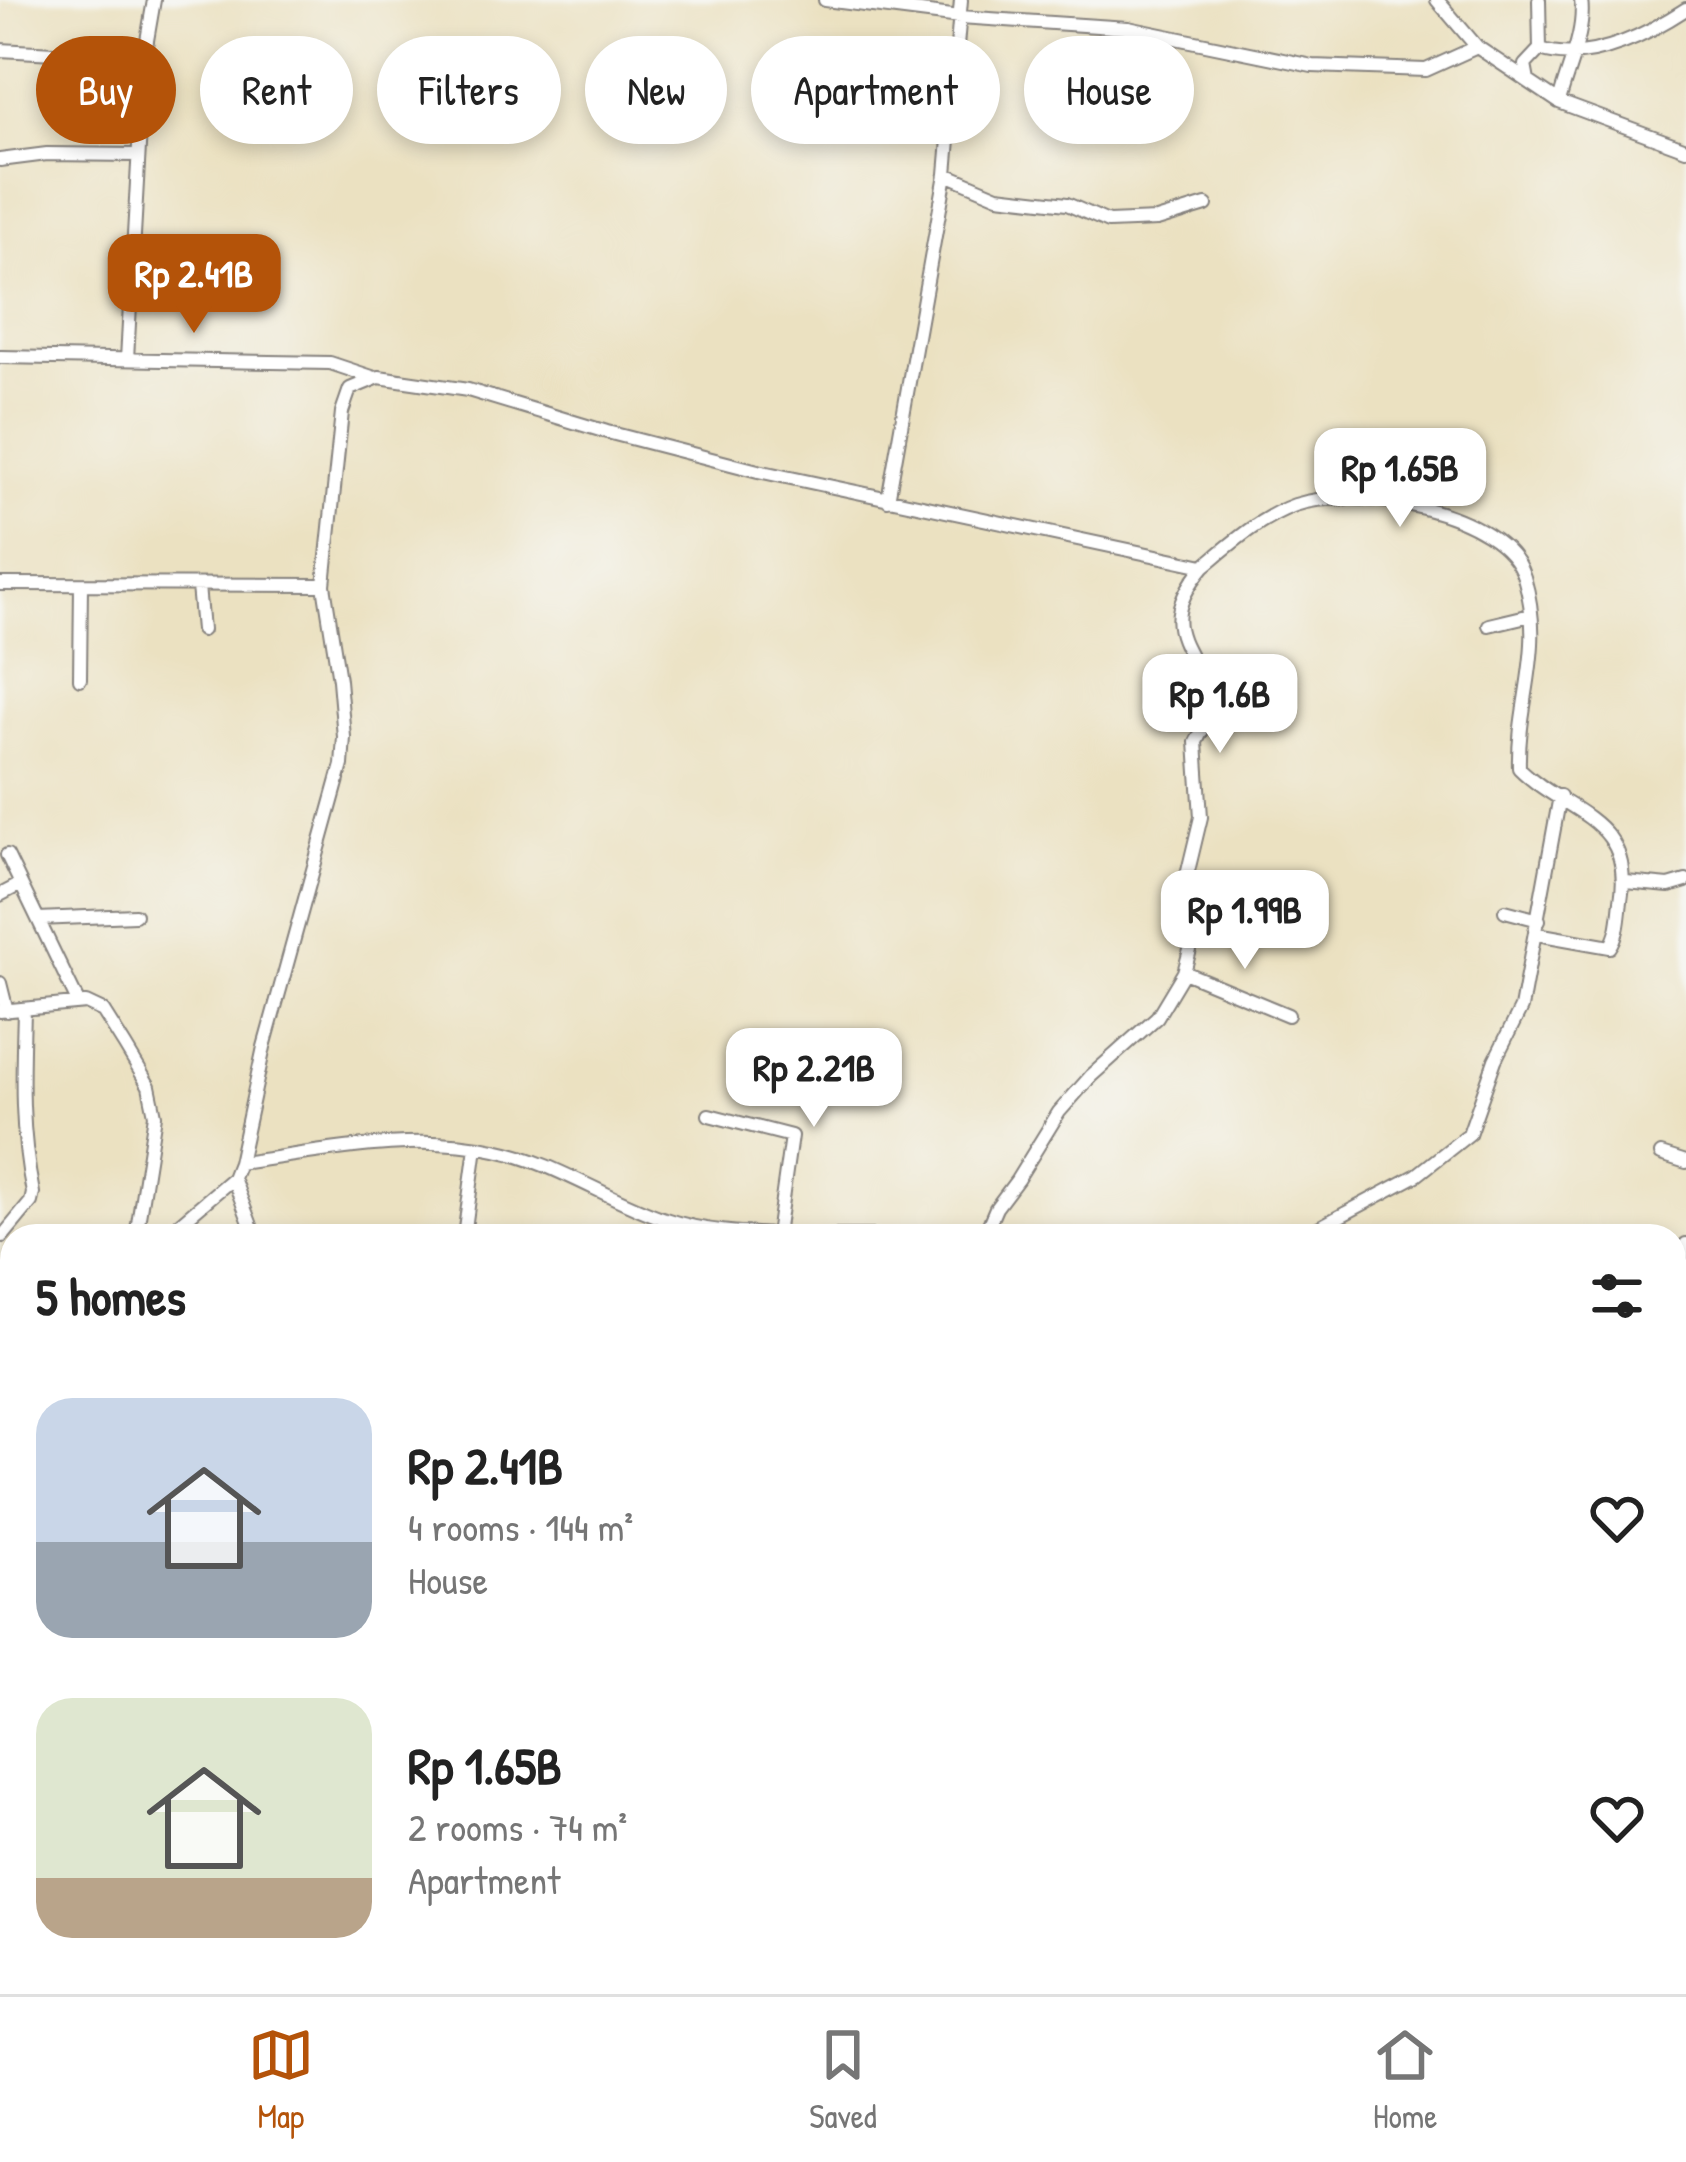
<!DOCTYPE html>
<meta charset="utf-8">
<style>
:root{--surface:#fff;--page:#f6f6f6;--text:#222;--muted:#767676;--line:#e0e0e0;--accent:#b45309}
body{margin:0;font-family:"Patrick Hand",sans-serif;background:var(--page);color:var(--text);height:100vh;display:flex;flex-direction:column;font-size:45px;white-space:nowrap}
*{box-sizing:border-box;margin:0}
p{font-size:39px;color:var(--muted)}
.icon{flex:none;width:66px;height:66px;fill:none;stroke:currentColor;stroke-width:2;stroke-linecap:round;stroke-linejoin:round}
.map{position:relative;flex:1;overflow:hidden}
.sheet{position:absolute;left:0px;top:1224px;width:1686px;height:771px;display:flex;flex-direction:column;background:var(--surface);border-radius:36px 36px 0 0;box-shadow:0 6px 18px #0003}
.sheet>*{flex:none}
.guide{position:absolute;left:36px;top:36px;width:1614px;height:108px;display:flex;gap:24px}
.price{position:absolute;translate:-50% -102px;padding:0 27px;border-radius:24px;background:#fff;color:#222;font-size:39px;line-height:78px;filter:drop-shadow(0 3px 6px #0008)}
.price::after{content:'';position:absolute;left:50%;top:72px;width:36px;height:27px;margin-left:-18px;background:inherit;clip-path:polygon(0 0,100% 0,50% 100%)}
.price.selected{background:var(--accent);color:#fff}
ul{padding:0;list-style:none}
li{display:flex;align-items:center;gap:36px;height:300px;padding:0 36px}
li span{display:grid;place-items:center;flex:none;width:336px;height:240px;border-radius:36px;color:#555}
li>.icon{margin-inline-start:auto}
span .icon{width:144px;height:144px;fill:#fffc;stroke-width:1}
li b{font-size:51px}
h2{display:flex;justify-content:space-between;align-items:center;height:144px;padding:0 36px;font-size:51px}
.tag{padding:0 42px;border-radius:54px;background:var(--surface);box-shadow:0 6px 18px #0003;font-size:42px;line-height:108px}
.tag.selected{background:var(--accent);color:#fff}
.menu{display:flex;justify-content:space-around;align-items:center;height:168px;border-top:3px solid var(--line);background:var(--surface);font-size:33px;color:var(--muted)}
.menu a{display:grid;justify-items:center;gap:6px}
.menu .selected{color:var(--accent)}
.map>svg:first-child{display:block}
</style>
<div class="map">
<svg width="1686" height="1994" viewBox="0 0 1686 1994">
<rect width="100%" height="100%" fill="#f6f6f2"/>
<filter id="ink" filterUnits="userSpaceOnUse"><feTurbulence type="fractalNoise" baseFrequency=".00833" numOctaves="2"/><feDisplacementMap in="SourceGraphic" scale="24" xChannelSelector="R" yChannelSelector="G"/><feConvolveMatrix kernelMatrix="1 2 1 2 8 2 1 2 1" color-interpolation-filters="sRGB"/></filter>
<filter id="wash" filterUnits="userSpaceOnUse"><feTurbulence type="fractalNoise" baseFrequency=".004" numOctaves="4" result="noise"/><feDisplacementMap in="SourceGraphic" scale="48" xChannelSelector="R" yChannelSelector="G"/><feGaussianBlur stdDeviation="2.7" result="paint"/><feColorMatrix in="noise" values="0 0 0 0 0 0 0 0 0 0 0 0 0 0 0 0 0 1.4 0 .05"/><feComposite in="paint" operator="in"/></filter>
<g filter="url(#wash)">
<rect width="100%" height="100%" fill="#ebe1c1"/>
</g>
<g filter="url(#ink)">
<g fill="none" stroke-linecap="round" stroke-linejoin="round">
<g stroke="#86827e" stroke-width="16">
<path id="minor" d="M825,0L960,17L1128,28L1312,66L1426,70L1477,47
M1437,0L1477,47L1559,102L1686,149
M1539,0L1540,49C1588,65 1646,35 1686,9
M0,50L144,58L154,0
M1528,81L1525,65L1540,49
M1559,102C1567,69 1586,32 1581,0
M0,160L47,154L137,155
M946,174L998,196L1067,204L1108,222L1157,220L1206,205
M0,357L330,363L375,378
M127,359L144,58
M888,500L946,174L961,0
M1204,566C1232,543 1261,517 1295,505C1353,485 1503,509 1524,577C1546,650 1517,700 1519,768C1565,814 1635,817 1621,901C1619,917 1619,934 1610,947L1537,934
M0,584L324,585
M198,586L202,630
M1489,625L1531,615
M80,679L81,585
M7,855L78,1002
M1626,882L1669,886L1686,881
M0,895L21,884
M1505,911L1539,920
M38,919L135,915
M1184,972L1288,1015
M0,983L7,1011
M0,1011L86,1003L103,1011L125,1046L149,1086L155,1115L136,1236
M709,1115L791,1136L777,1235
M1661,1154L1686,1162
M239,1163C322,1152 412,1132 495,1150C555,1162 608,1200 665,1219C709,1234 757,1234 802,1236
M233,1178L255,1236
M3,1236L31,1202L33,1193C20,1129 22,1076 24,1011
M165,1236L233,1178L239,1163L264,1047L342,765L344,737L339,680L324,585L342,412L350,389L379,377L468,390L607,432L758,471L1204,566C1148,633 1199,646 1213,710L1196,742L1201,817L1183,892L1190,950L1184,972L1157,1017L1091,1076L1059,1112L1017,1180L996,1208L984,1236
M464,1236L476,1147
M831,1236H898
M1303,1236L1417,1175L1469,1134L1495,1060L1521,1008L1560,796
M1674,1278L1686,1244
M1674,1374L1686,1384
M0,1598L12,1602
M1674,1691L1686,1689
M1674,1701L1686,1732
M1674,1760L1686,1761
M0,1882L12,1885
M1674,1886L1686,1858
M350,1983L388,1994
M61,1994L62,1983
M835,1994L840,1983
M1091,1994V1983
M1639,1994L1642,1983"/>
</g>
<use href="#minor" stroke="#fff" stroke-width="12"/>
</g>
</g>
</svg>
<b class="price selected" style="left:194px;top:336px">Rp 2.41B</b>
<b class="price" style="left:1400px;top:530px">Rp 1.65B</b>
<b class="price" style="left:1220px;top:756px">Rp 1.6B</b>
<b class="price" style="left:1245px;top:972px">Rp 1.99B</b>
<b class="price" style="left:814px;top:1130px">Rp 2.21B</b>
<div class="guide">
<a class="tag selected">Buy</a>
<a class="tag">Rent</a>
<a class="tag">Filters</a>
<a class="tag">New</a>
<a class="tag">Apartment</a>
<a class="tag">House</a>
</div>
<section class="sheet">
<h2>5 homes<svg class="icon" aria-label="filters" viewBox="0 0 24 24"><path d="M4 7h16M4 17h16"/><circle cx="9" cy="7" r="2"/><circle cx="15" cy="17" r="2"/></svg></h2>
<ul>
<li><span style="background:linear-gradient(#c9d6e8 60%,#9aa5b1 0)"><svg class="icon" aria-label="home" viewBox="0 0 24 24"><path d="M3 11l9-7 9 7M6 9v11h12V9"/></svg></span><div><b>Rp 2.41B</b><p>4 rooms · 144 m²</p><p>House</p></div><svg class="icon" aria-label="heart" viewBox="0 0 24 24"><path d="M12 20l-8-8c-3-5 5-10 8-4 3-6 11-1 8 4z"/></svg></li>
<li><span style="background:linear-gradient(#dfe7d0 75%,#b9a48a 0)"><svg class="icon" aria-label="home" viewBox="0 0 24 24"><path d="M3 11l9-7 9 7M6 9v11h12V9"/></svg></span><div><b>Rp 1.65B</b><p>2 rooms · 74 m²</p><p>Apartment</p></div><svg class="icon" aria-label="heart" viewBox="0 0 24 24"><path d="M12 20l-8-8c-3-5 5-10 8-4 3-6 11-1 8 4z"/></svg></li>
</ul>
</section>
</div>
<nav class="menu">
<a class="selected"><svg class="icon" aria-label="map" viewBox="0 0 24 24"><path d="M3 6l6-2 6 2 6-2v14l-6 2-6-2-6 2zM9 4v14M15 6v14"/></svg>Map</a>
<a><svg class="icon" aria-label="saved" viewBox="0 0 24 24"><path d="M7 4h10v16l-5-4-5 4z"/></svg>Saved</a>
<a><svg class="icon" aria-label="home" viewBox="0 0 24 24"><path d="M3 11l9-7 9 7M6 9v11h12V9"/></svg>Home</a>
</nav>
